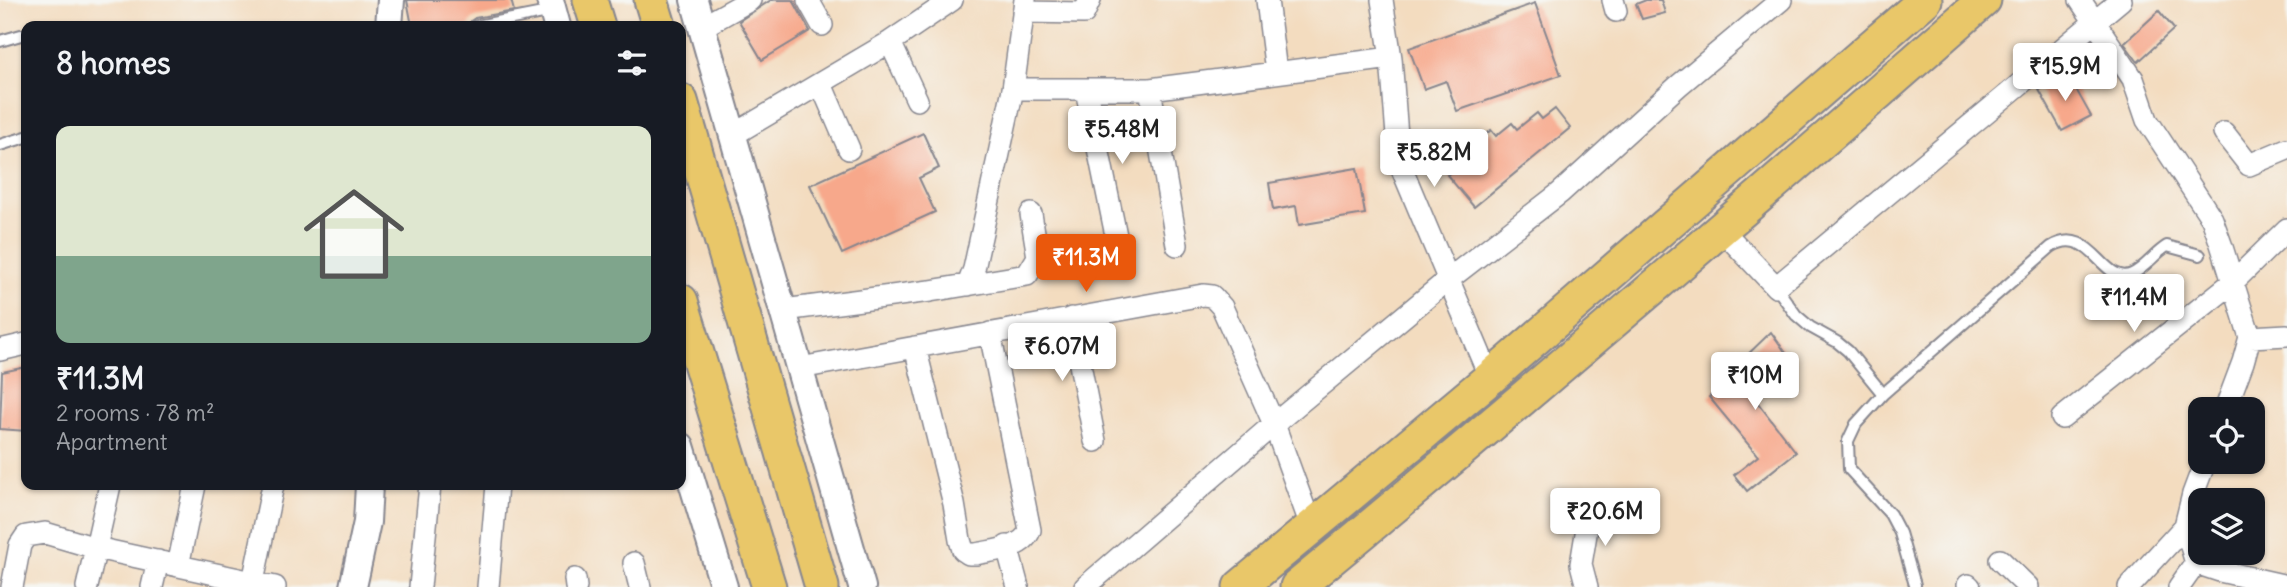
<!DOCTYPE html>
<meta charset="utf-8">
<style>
:root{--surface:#171b24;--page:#242831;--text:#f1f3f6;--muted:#9ea1a6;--accent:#ea580c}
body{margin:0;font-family:Delius,sans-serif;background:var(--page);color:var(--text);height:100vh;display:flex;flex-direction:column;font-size:26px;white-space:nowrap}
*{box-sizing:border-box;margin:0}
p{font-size:23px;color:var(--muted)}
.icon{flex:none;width:38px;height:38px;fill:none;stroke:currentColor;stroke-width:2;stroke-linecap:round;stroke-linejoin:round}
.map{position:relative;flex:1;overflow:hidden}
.details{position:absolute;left:21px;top:21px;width:665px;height:469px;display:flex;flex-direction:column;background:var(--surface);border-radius:14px;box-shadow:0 2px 5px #0004}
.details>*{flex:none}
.buttons{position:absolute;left:2188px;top:397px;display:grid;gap:14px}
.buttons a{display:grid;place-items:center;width:77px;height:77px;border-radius:14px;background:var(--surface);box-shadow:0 2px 5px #0004;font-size:35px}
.price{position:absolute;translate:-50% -60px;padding:0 16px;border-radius:7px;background:#fff;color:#222;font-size:23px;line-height:46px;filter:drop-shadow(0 2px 4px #0008)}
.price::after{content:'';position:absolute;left:50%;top:42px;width:21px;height:16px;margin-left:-10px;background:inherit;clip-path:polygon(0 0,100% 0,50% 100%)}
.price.on{background:var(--accent);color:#fff}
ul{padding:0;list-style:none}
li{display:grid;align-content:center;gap:14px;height:371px;padding:0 35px}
li span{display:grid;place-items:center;height:217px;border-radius:14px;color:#555}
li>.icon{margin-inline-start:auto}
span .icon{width:126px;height:126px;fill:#fffc;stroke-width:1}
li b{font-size:30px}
h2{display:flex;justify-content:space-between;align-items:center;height:84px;padding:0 35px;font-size:30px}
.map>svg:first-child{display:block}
</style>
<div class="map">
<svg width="2287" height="587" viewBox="0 0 2287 587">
<rect width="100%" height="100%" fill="#f6f6f2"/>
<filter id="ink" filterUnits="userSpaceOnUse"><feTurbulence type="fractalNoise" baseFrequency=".0143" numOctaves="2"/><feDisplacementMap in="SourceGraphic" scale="14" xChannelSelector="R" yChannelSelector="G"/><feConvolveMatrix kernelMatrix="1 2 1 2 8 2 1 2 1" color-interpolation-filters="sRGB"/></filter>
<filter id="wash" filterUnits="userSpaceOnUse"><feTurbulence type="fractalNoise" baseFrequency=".00686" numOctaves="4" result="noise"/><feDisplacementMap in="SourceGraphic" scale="28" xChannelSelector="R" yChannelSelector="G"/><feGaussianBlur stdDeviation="1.57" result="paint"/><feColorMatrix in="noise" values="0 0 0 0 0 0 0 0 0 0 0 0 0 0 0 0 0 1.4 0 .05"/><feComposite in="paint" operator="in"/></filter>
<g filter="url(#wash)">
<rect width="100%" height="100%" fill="#f3dcbf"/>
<g id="blocks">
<path fill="#f7a88b" d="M407,0H511L514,11L475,18L471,21L469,26H412Z
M771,0H793L810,31L762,60L739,21Z
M1646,0H1661L1665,13L1642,19L1636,4Z
M1535,3L1561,75L1457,111L1446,81L1424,89L1409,48Z
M2159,11L2174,29L2138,62L2124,43Z
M2068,75L2091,116L2062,131L2039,90Z
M1555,109L1570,128L1474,207L1447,175L1466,160L1462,155L1491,130L1496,136L1512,123L1517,129L1537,113L1542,119Z
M923,133L939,168L919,178L935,212L842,254L810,185Z
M1357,168L1365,214L1299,225L1296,206L1273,210L1269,183Z
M1771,332L1788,356L1751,394L1796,452L1747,491L1734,475L1758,456L1709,397L1748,363L1744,358Z
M26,367V431L0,429L2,372Z"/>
</g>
</g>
<g filter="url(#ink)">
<use href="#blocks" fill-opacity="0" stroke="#87868e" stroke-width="2"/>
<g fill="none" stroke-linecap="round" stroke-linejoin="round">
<g stroke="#87868e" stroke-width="14">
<path id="service" d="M477,26L553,11
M0,41L21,35
M0,145L26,137
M1776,287L1796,315L1810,327L1837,342L1848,351L1883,394
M1915,585L1900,533L1890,514L1849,469L1848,441L1856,424L1883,394L2051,247C2091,222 2103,287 2132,274C2145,268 2154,254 2167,246L2200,255"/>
</g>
<g stroke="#87868e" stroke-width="24">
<path id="minor" d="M808,0L822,25
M1267,0L1276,72
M1382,0L1391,58L1399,162L1490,378
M1613,0L1616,11
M2080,0L2133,79L2147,120L2212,219L2221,244L2250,337L2243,362L2225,410
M1023,12L1084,13L1090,0
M702,27L750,0
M890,42L917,100
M821,84L849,149
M1013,89H1150L1391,58
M1150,89L1177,245
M1086,90L1119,250
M2224,133L2249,165L2287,149
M733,135L890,42L952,0
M1722,230L1776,287L2121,0
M968,285L974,269L1013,89L1025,0
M784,310L930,291L1027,275L1038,257L1031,214
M1071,318L1095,441
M2250,337L2287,335
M915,347L954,504L960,540L963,550L969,554H976C994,550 1023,549 1030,530L990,333
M0,350L26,344
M800,368L1203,295L1212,296L1222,307L1274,424L1311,526
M2062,418L2232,283L2287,229
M2205,462L2193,494L2185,526L2196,563L2220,571L2287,586
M1007,546L1018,587
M2000,560L2028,587
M634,563L640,587
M178,566L195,485
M575,579L576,587
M253,582L273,485
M1968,585L1970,587
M12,587L20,545L26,536L45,533L96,548L275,587
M87,587L110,485
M152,587L158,561
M420,587L430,485
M488,587L497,485
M1085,587L1274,424L1449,279L1560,193L1678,86L1781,0
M1587,587L1581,564L1588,522L1595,507
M2129,587L2185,526
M2179,587L2196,563"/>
</g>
<g stroke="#87868e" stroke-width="30">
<path id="tertiary" d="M550,0L557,26
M694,0L862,587
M389,26L391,0
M681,446L724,587
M353,587L367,522L369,485"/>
</g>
<g stroke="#87868e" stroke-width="37">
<path id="primary" d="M590,0L598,26
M651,0L659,26
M681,101L822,587
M681,301L769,587
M1240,587L1490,378L1925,0
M1297,587C1530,395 1758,199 1984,0"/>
</g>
<use href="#service" stroke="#fff" stroke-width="10"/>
<use href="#minor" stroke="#fff" stroke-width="21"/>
<use href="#tertiary" stroke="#fff" stroke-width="26"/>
<use href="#primary" stroke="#e9c769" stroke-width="33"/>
</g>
</g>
</svg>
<div class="buttons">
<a><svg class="icon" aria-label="locate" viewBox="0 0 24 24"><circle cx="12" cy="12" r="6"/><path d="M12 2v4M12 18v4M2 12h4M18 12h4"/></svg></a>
<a><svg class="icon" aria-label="layers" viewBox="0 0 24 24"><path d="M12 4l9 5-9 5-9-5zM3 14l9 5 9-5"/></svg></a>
</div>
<b class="price" style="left:2065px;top:103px">₹15.9M</b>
<b class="price" style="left:1122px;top:166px">₹5.48M</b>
<b class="price" style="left:1434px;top:189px">₹5.82M</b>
<b class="price on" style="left:1086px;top:294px">₹11.3M</b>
<b class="price" style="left:2134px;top:334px">₹11.4M</b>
<b class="price" style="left:1062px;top:383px">₹6.07M</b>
<b class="price" style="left:1755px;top:412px">₹10M</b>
<b class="price" style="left:1605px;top:548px">₹20.6M</b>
<section class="details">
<h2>8 homes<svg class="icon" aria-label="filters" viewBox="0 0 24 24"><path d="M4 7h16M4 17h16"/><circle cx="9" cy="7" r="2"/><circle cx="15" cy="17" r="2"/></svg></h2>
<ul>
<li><span style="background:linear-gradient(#dfe7d0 60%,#7fa58c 0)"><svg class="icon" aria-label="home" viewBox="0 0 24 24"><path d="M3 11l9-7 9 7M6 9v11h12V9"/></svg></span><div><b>₹11.3M</b><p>2 rooms · 78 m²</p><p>Apartment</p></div></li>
</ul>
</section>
</div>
